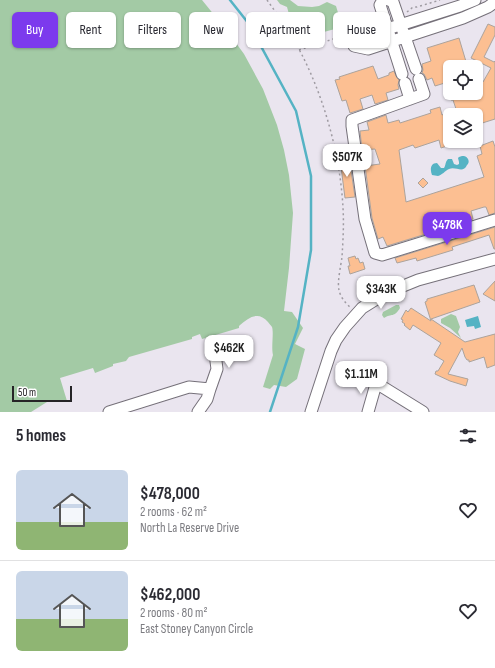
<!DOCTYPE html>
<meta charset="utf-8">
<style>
:root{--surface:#fff;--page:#f2f2f3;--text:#2b2b33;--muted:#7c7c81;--line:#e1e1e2;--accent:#7c3aed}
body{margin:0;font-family:"Sofia Sans Condensed",sans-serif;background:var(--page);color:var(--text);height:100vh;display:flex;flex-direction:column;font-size:15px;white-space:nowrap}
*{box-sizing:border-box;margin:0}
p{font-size:13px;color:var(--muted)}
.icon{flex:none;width:22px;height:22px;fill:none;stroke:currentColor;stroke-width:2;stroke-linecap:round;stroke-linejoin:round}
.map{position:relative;height:412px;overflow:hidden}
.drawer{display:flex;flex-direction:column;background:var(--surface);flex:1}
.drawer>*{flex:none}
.hud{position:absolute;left:12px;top:12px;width:471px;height:36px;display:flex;gap:8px}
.controls{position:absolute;left:443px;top:60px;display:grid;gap:8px}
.controls a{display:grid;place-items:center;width:40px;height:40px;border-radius:6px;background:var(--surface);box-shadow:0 1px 3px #0004;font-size:20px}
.scale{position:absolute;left:12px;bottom:10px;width:60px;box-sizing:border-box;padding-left:4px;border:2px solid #262427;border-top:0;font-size:11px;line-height:14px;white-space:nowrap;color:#262427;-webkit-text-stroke:3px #fff;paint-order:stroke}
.price{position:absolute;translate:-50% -34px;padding:0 9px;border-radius:8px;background:#fff;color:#222;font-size:13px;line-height:26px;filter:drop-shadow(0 1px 2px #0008)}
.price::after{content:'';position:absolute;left:50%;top:24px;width:12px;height:9px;margin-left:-6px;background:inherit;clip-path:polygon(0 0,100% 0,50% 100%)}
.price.on{background:var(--accent);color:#fff}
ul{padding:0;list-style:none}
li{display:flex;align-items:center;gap:12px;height:100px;padding:0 16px}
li+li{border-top:1px solid var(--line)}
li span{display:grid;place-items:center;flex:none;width:112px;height:80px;border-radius:6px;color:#555}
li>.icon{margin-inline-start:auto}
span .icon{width:48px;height:48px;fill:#fffc;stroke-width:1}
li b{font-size:17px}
h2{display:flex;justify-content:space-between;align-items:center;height:48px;padding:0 16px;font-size:17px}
.tag{padding:0 14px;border-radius:6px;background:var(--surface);box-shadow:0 1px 3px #0004;font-size:14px;line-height:36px}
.tag.on{background:var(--accent);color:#fff}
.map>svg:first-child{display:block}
</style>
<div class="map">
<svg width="495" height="412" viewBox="0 0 495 412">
<rect width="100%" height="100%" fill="#eae5ef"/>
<path fill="#a3caa5" d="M0,0H202L228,32L244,54L263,89L277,125L284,150L289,175L293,213L289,268L284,311L292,312L303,328L295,344L305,349L297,379L286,387L274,385L270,389L263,387L273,355C271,347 274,333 272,327C271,325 269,324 268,322C258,310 248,318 239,326V328L202,339L200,334L192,337V339L129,357L126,361L113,364V366L95,373L93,368L60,378L67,401L47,402L31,412H0Z
M277,0H290L298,6L312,7L319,6L327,2L336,6L342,26L335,29L320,33L315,36L304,35L299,34L295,29L292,25L287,7L280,4Z
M396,305H399L400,308C394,318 392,313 384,318L382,315L383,312Z
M451,314L456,316L460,327L458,332L461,338L450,328L441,323V319Z"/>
<path fill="#55b3c4" d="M462,156C465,156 466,156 468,159C469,161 469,163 467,165C463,174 456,166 449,169C445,171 442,175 438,176L432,175C430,170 430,163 437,163L441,168H444C446,165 445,162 448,159H452L454,164L457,165L459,164V162L458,158L459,157Z
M478,316L481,327L475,329L474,326L467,327L465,320Z"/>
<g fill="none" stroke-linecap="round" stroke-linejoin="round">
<path stroke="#55b3c4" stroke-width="2.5" d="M230,0L249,24L296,111L311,176V250L298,327L270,412"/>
</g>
<path fill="#fcbf92" stroke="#aca39c" d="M488,24L495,27V35L484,57L494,62L495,61V119L476,125V115H464L463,110L457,112L453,100H451L449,93H476V84L483,82L491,68L471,58Z
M459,38L467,65L460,67H450V70L445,72L448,82L435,86L432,78L427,80L424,74L422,73L423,70L422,64L431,61L427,48Z
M373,66L378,79L389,75V73L394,71L396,76L399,80L398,85L399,89L386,93L388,100L375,104L372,95L360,99L363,109L350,113L346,100L342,101L335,80L340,79L339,77Z
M440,107L442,115L444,114L445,117L450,115V145L441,148L439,140L415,148L413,145L399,150L406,202L484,177L477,156L482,154L480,146L493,141L495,147V213L489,215L486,207H484L471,211L473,219L454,225L451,218L436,223L439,230L387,246L383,237L378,239L372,218L365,166L380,164L375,149L362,150L360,131L369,130L367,122L386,115L388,123L399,120L400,123L431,113L430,110Z
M349,157L355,197L345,198L340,159Z
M423,178L428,183L423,188L418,183Z
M495,227V249H494L489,235L452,247L453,250L417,261L416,258L397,263L395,258Z
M355,256L356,259L358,258L360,263L363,262L365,269L350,274L348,266H350L348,258Z
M495,281V301L483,294Z
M474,285L480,302L431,319L465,342L495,334V365L487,368L484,357L469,362V360H467L465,357L462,348L448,374L468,379L466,386L450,381L435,374L436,371H438L444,361L434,355L441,343L413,325L410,330L404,325L405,324L402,322L403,320L401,319L406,310L408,312L411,308L431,321L425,302L427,301V299Z"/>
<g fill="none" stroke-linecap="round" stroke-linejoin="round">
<g stroke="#757079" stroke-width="13">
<path id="minor" d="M383,0L380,5L402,74
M389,0L393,2L416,69
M354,46L368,49L463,18L488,7L495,2
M354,46L365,36L460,6L475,0
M419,79L424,94L352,120V126L365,219L375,253L382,255L495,220
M405,83L410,99
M352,368L423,412
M109,412L189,387L210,389
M198,412L207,399L210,389L217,369L214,346
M311,412L331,351L336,340L345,327L362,308L386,293L418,280L495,259
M368,412L376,384"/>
</g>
<path stroke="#9f9ba2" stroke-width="1.5" stroke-dasharray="2 3" stroke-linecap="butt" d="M267,0C275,11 283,23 291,35C321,85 340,150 343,208C344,224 343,241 342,257C341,265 337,282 339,290C340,296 345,303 350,307
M407,12L413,7H417L440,0
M299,50L349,34L354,25L375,19"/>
<use href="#minor" stroke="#fff" stroke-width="11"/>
</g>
</svg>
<div class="controls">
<a><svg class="icon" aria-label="locate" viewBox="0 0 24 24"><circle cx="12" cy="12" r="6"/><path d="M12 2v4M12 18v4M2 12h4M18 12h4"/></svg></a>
<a><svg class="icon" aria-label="layers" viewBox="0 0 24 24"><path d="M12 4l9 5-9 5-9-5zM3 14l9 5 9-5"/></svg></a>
</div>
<div class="scale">50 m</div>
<b class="price" style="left:347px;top:178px">$507K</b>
<b class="price on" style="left:447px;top:246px">$478K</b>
<b class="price" style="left:381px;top:310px">$343K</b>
<b class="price" style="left:229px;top:369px">$462K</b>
<b class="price" style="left:361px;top:395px">$1.11M</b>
<div class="hud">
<a class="tag on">Buy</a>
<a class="tag">Rent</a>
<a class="tag">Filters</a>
<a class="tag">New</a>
<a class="tag">Apartment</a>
<a class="tag">House</a>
</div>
</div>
<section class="drawer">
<h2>5 homes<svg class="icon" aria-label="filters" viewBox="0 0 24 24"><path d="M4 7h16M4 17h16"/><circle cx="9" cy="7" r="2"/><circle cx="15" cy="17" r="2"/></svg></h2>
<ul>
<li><span style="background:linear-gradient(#c9d6e8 65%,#8fb573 0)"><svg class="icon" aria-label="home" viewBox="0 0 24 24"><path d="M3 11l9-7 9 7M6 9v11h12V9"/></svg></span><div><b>$478,000</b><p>2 rooms · 62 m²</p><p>North La Reserve Drive</p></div><svg class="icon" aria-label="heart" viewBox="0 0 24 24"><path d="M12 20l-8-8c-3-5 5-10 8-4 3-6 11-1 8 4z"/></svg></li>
<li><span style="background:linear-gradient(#c9d6e8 60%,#8fb573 0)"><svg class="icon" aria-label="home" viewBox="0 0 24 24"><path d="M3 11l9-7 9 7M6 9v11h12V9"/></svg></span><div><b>$462,000</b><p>2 rooms · 80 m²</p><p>East Stoney Canyon Circle</p></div><svg class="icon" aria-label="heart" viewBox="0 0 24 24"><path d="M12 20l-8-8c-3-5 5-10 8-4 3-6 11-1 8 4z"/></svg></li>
</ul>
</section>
